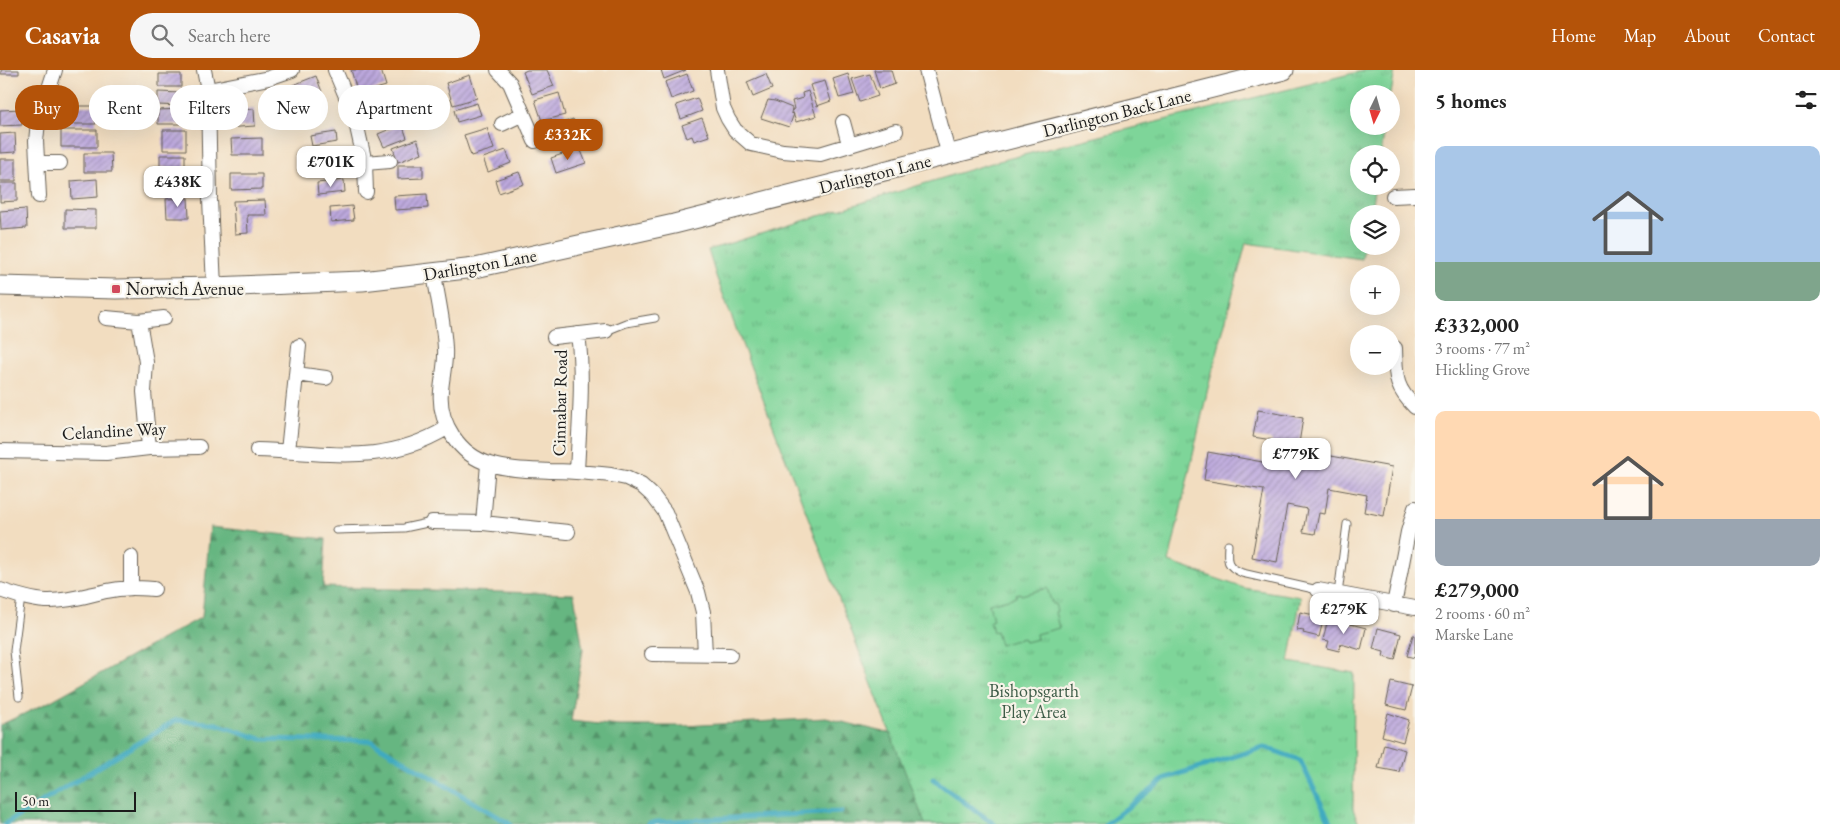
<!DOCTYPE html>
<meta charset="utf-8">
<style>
:root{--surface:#fff;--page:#f6f6f6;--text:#222;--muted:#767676;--accent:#b45309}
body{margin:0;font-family:"EB Garamond",serif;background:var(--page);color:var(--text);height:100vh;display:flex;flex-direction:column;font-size:19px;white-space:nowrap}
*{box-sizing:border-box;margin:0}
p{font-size:16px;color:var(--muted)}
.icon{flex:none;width:28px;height:28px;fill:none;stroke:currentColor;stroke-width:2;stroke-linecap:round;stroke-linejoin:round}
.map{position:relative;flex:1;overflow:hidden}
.side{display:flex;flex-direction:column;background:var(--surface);width:425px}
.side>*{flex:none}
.hud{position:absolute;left:15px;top:15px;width:475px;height:45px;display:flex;gap:10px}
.needle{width:32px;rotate:185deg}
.buttons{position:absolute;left:1350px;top:15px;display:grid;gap:10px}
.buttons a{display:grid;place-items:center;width:50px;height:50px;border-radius:50%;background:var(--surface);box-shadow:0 5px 20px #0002;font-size:25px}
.scale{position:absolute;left:15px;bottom:12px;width:121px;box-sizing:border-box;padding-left:5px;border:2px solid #1c1c1c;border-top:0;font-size:14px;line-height:18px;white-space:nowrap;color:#1c1c1c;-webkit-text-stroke:4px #f7f3e8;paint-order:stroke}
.price{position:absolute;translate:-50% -42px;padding:0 11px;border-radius:10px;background:#fff;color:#222;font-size:16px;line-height:32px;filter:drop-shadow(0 1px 2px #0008)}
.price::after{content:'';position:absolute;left:50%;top:30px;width:15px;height:11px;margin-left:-8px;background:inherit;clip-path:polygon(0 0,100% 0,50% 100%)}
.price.selected{background:var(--accent);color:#fff}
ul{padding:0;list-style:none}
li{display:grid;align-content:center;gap:10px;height:265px;padding:0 20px}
li span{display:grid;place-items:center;height:155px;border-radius:10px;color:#555}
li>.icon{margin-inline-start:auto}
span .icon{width:90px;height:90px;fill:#fffc;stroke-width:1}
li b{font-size:21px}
h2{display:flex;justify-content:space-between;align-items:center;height:60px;padding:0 20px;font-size:21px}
.tag{padding:0 18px;border-radius:22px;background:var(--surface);box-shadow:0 5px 20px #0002;font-size:18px;line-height:45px}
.tag.selected{background:var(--accent);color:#fff}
header{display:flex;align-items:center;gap:30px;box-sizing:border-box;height:70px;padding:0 25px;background:var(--accent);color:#fff}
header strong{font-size:24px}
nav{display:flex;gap:28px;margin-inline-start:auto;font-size:18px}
.search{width:350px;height:45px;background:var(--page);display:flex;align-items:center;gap:12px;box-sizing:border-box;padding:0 18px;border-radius:28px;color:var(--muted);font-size:19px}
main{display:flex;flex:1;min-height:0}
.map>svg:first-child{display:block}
</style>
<header>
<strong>Casavia</strong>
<div class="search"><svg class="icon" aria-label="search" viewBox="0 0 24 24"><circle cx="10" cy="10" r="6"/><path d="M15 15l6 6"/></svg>Search here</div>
<nav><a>Home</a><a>Map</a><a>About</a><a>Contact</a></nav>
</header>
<main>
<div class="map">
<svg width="1415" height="754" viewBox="0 0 1415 754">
<defs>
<pattern id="forest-firs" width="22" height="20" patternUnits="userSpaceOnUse" patternTransform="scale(1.25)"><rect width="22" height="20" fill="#66b681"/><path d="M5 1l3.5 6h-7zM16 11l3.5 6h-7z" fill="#539369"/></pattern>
<pattern id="park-tufts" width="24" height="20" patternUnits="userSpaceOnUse" patternTransform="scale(1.25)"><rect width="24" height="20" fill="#7ed599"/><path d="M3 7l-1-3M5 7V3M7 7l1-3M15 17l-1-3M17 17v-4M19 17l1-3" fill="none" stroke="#6cb683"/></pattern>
<pattern id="building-hatch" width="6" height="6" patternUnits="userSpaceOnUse" patternTransform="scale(1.25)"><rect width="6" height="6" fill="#bda9de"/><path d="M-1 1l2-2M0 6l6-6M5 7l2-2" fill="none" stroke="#9989b3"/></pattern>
</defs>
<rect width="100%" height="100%" fill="#f7f3e8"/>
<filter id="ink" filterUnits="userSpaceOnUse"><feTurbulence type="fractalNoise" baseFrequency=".02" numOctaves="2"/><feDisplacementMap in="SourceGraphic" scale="10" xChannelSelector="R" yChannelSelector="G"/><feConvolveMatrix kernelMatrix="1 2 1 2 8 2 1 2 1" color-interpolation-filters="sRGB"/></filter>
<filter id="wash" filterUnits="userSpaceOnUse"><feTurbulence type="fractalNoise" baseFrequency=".0096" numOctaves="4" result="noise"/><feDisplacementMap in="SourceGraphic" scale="20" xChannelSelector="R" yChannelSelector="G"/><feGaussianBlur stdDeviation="1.12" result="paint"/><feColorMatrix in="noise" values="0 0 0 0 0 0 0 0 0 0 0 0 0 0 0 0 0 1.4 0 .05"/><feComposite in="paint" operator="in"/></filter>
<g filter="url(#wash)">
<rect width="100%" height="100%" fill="#f2ddc0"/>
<path fill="url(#forest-firs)" stroke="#41694e" d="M210,457L326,469L323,517L574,524L583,580L571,651L619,656H684L826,648L959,680L1041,754H0V655L49,632L202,547Z"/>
<path fill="url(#park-tufts)" stroke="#4d785a" d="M1366,0H1395L1391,24H1359V56H1385L1381,84H1359V116H1375L1370,144H1359V176H1364L1362,189L1246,173L1208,318L1169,492L1244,518L1301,527L1289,592L1354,603L1353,739L1359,754H925L716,206L708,180L995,92Z"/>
<path fill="#7ed599" stroke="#4d785a" d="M1047,518L1052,534H1055L1057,541L1055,542L1059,558L1036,564L1037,569L1025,572L1023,568L1000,575L996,561L993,562L990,551L993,550L989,534L1016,527V524L1020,523L1021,525Z"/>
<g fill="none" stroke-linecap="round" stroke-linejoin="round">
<path stroke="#41aac0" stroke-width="5" d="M933,709L994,754
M5,754L176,650L217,654L261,669L371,671L510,754
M649,754L657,752L841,742
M1106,754L1166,708L1264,677L1300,690L1331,754"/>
</g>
<g id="blocks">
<path fill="url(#building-hatch)" d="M1,0H19V4H1Z
M351,0H381L386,16L358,24Z
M527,0H547L554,16L532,24L523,2Z
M661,0H686L664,9Z
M874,0H891L895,14L880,19Z
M159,4H181V17H159Z
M687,4L693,21L671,29L665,12Z
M766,4L772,19L753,27L747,12Z
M848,4L854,24L839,28L833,9Z
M870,4L878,26L860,32L852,9Z
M470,5L477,28L453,35L446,13Z
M316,6L322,22L294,33L288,17Z
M825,11L831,31L817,36L810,15Z
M808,21L816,46L796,52L792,40L794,39L792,31L803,28L802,23Z
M158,22L182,23V36L158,35Z
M559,23L565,45L542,51L535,30Z
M697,28L702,41L681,49L676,35Z
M768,30L775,31L792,38L791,43L794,44L789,57L761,48Z
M395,31L400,51L373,57L368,39Z
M477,33L481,45L457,52L454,40Z
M62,36H95L96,54H62Z
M22,39V55L0,56V40Z
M182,39L183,54H158V40Z
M254,39L255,56L224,58L223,41Z
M702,48L709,66L694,71L692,66L687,68L682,55Z
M573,49L578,63L556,72L550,58Z
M402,54L407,68L384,77L378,64Z
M487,58L494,79L471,86L464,65Z
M61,60H97V77H61Z
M163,60H186V80H163Z
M336,62L337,72L312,76L310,66Z
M15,63L16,82L0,83V64Z
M262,68V85H232L231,69Z
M417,69L422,83L398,92L393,78Z
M580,78L586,93L556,103L551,88Z
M506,80L511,93L488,102L483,88Z
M84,83H111L112,102H84Z
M339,84L341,104L315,106L314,87Z
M160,85H185V98L160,97Z
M0,89H16V111H0Z
M398,95H423V108L398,109Z
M519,102L524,114L499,123L495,110Z
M160,103H183V116H160Z
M231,104H262V119L231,120Z
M97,109L98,127L72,129L71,111Z
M344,110L345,122L318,125L317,113Z
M0,113H17V131L0,132Z
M427,124L428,138L395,140L394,126Z
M188,128L189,148H167L166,129Z
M265,130L266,145H247L248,163L235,164L233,131Z
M352,136L354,150L331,152L330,138Z
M26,139L27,158L1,160L0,141Z
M65,139L96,140V158H65Z
M1258,340L1303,348L1298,380L1392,397L1384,446L1364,442L1367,425L1329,418L1325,444L1319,443L1315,464L1303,462L1307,439L1287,435L1277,492L1252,487L1264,420L1204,410L1208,382L1268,393L1272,370L1253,367Z
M1300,542L1324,547L1319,567L1303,563L1304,561L1297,560Z
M1328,548L1366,558L1361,580L1341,574L1339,581L1327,578L1329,571L1323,570Z
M1378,558L1401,564L1395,590L1383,587L1384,582L1373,579Z
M1413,565H1415V588L1407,586Z
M1391,612L1412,617L1406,640L1386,635Z
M1388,643L1409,650L1403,672L1382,666Z
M1384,674L1405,680L1399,702L1378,698Z"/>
</g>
</g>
<g filter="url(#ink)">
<use href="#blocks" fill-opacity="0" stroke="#676055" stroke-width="1"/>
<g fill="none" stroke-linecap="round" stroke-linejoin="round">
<g stroke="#676055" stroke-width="9">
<path id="lane" d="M606,261L626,253L655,248
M336,460L404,458L432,452
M1228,475C1227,491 1226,496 1242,503L1318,520
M1338,524L1347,454
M19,627L14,581L21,527"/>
</g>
<g stroke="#676055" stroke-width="16">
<path id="street" d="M204,0L208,20L210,129L214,217
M335,0L355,48L365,93L366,122
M498,0L510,13L535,71
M717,0L723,38L728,49L735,60L751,74L783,81L820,84L896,61
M926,0L949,86
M208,20L269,8L292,0
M843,52L849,74
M502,54L523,44
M37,93H60
M365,93L390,91
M39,126L36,71L38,52L55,0
M1393,126L1415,125
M434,204C438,229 444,254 445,279C446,293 442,307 441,321C438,352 459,385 490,394C509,400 530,400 550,401C571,401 591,403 611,405L626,408L641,415L653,426L665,442L698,522L703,542L705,585
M106,248L139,251
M554,267L606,261
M1395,278C1396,307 1394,316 1415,337
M296,304L326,308
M149,378L144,322L146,292L139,251L164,248
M257,380C328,382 382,397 447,358
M0,381L106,383L149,378L199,377
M288,381L299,276
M577,402C579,356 584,310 578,264
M432,452L483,453L568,462
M483,453L488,394
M131,517V487
M0,520C15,525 30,530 46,531C67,532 87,525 107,521C123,517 138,518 154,519
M1318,520L1415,538
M1394,535L1408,462L1415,438
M652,584L730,585"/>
</g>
<g stroke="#676055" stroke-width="21">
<path id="secondary" d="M0,216L116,219L214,217L362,211L475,198L674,154L1284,0"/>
</g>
<use href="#lane" stroke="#fff" stroke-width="7"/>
<use href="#street" stroke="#fff" stroke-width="14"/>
<use href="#secondary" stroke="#fff" stroke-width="19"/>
</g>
</g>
<rect fill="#d1495b" stroke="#f7f3e8" stroke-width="2" x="111" y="214" width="10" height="10" rx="2.5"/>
<g text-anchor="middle" stroke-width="4.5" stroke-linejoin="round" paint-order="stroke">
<g font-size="18" fill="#1c1c1c" stroke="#f7f3e8">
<text transform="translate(1117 43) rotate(-14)" y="6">Darlington Back Lane</text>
<text transform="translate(875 104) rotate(-14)" y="6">Darlington Lane</text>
<text transform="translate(480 195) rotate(-10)" y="6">Darlington Lane</text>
<text transform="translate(560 333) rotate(-89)" y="6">Cinnabar Road</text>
<text transform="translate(114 361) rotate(-3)" y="6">Celandine Way</text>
</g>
<g font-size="18" fill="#1c1c1c" stroke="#f7f3e8" text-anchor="start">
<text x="126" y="225">Norwich Avenue</text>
</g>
<g font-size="18" fill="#3e5d48" stroke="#f7f3e8">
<text x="1034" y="627">Bishopsgarth<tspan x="1034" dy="21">Play Area</tspan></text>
</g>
</g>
</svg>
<div class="buttons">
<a><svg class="needle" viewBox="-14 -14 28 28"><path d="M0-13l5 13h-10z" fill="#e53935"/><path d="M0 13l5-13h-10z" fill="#767676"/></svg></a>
<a><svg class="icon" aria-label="locate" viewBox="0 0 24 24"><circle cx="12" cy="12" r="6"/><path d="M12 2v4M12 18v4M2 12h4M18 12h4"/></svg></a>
<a><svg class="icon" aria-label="layers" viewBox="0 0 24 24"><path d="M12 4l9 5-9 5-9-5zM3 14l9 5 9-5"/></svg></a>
<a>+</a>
<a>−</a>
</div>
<div class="scale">50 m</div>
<b class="price selected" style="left:568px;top:91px">£332K</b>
<b class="price" style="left:331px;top:118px">£701K</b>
<b class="price" style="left:178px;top:138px">£438K</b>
<b class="price" style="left:1296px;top:410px">£779K</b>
<b class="price" style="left:1344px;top:565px">£279K</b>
<div class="hud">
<a class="tag selected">Buy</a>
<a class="tag">Rent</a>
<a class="tag">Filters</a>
<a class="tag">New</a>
<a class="tag">Apartment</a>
</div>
</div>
<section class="side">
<h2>5 homes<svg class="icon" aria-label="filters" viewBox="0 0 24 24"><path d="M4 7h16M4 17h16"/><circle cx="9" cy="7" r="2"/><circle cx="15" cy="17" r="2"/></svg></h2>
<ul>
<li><span style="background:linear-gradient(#a9c7e8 75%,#7fa58c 0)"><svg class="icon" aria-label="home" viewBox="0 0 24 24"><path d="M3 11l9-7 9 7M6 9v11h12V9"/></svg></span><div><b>£332,000</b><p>3 rooms · 77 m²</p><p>Hickling Grove</p></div></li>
<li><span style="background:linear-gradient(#ffd9b3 70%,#9aa5b1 0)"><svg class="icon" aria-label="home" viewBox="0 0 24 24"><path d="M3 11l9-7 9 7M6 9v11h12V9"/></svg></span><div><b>£279,000</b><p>2 rooms · 60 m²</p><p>Marske Lane</p></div></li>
</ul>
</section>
</main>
